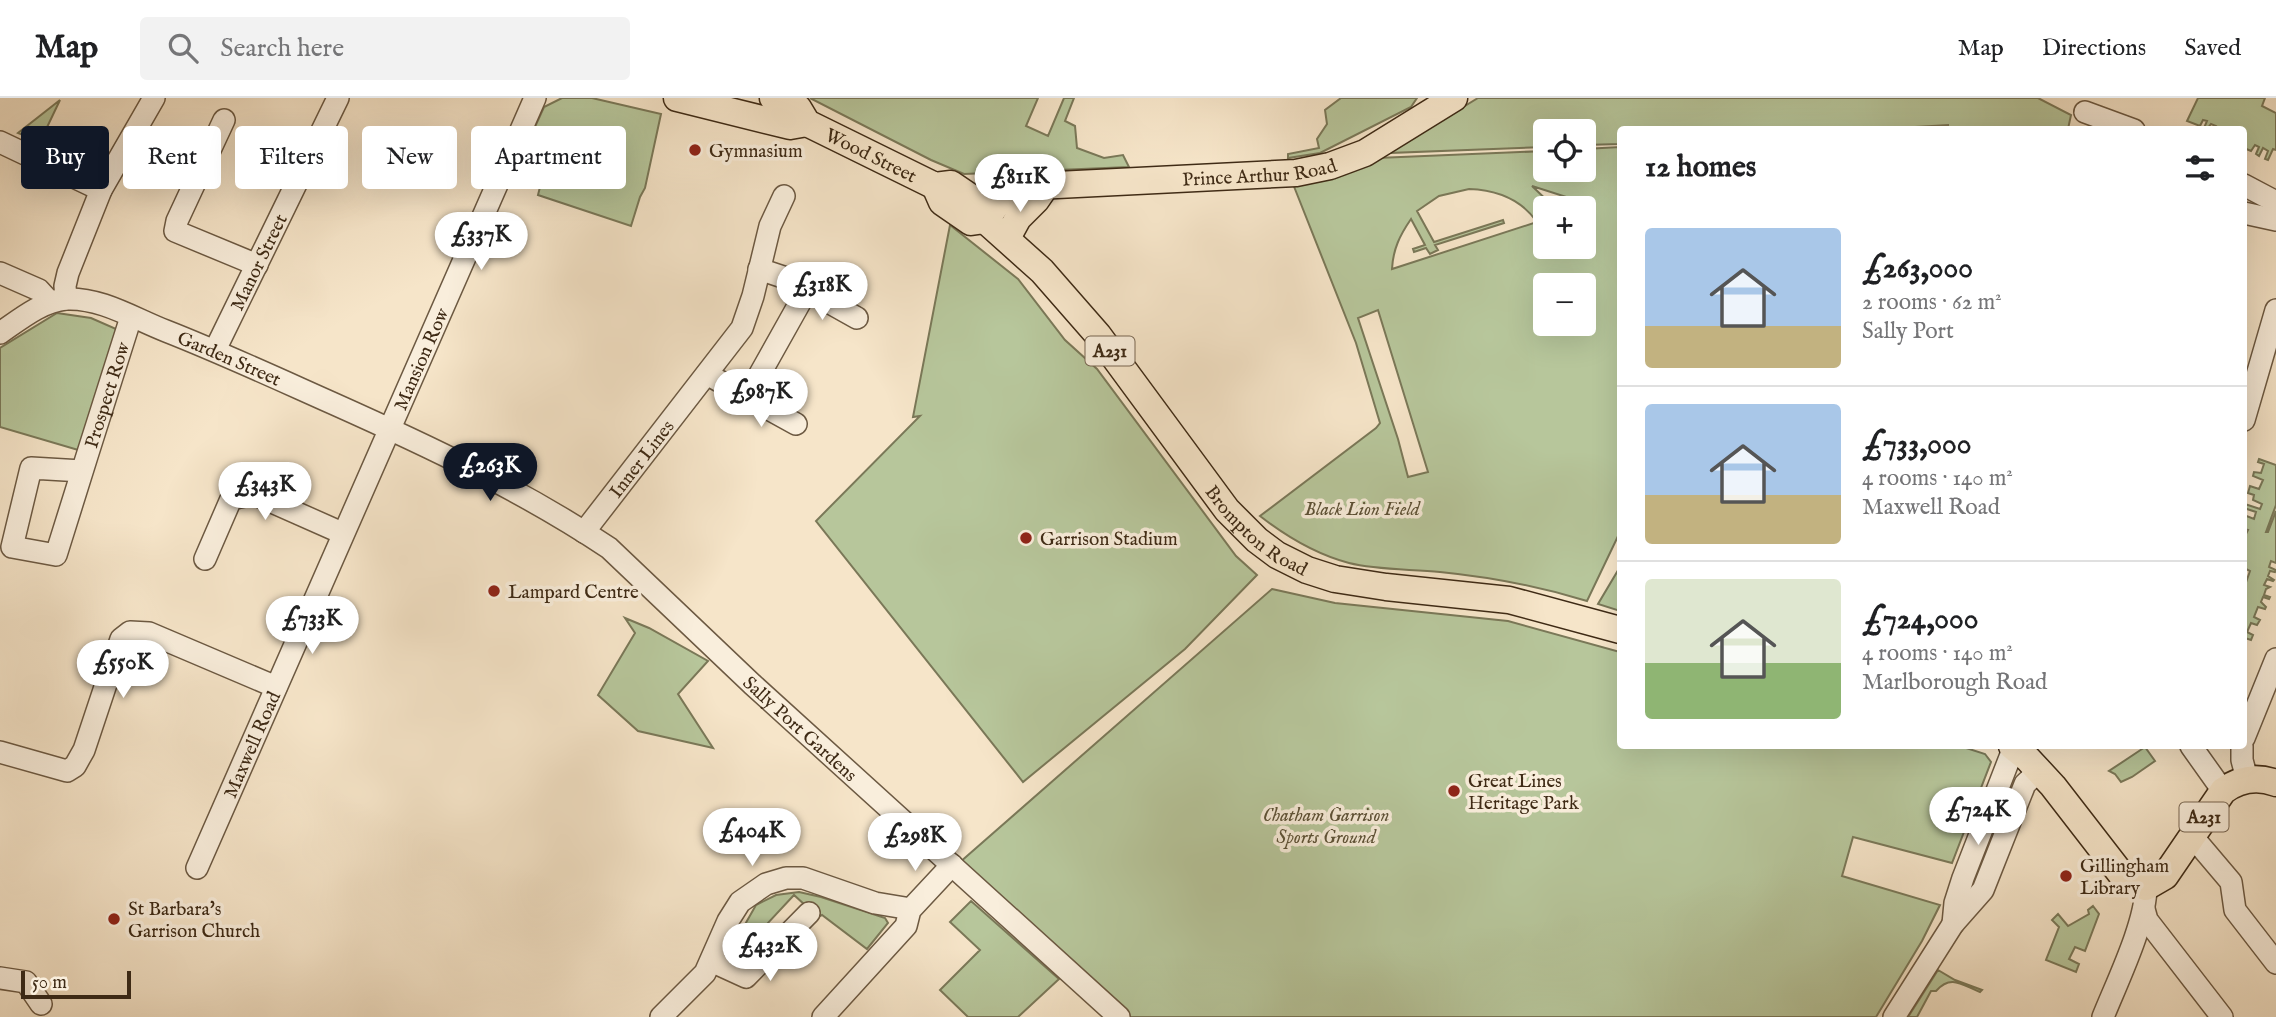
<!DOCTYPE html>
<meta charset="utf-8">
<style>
:root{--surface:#fff;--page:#f2f2f2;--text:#202124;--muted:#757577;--line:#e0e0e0;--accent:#111827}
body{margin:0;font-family:"IM FELL English",serif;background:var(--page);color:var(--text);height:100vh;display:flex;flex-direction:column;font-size:26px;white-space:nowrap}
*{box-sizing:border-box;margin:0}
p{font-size:23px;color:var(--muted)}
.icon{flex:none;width:38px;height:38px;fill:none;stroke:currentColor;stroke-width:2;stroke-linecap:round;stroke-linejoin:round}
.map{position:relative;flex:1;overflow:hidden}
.drawer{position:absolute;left:1617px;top:28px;width:630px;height:623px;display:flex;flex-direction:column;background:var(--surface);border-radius:7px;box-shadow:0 7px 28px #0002}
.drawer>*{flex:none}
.top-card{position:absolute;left:21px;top:28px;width:665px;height:63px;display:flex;gap:14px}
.buttons{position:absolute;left:1533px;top:21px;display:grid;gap:14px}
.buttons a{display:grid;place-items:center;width:63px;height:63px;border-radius:7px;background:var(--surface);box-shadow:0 7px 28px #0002;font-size:35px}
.scale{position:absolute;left:21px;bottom:18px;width:110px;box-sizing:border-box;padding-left:7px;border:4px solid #3e2a15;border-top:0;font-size:19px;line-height:24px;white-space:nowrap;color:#3e2a15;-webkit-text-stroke:5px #f9eedc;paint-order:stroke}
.price{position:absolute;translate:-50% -60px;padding:0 16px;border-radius:24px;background:#fff;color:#222;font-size:23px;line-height:46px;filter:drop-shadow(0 2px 4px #0008)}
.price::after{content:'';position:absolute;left:50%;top:42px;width:21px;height:16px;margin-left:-10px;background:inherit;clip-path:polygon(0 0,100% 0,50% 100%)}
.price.active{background:var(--accent);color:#fff}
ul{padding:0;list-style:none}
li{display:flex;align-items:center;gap:21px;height:175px;padding:0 28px}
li+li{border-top:2px solid var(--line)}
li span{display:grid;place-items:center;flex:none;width:196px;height:140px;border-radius:7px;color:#555}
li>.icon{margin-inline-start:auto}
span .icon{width:84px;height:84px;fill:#fffc;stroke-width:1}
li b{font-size:30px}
h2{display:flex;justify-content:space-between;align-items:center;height:84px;padding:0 28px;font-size:30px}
.pill{padding:0 24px;border-radius:7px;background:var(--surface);box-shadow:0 7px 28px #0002;font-size:24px;line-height:63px}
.pill.active{background:var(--accent);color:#fff}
header{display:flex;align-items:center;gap:42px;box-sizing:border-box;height:98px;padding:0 35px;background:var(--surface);border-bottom:2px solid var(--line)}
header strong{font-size:33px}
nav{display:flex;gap:38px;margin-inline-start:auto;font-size:24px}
.search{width:490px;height:63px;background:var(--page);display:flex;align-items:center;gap:18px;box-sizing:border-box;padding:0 24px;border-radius:7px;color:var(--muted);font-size:26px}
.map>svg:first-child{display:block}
</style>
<header>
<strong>Map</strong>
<div class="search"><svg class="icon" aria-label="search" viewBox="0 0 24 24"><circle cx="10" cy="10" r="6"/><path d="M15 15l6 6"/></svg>Search here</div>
<nav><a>Map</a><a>Directions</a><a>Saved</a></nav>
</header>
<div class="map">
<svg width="2276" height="919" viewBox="0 0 2276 919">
<rect width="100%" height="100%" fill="#f6e5c9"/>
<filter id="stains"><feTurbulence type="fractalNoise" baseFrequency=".00286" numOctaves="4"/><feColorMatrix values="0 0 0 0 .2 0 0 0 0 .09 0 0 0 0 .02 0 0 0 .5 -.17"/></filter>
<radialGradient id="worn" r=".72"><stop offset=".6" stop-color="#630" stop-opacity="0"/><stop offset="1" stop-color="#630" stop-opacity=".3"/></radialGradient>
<path fill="#b7c69b" stroke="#7a7858" stroke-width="2" fill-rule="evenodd" d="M562,0H592L661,16L645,90L640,99L631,128L538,97L541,85L535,82L547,48L529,42L544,9Z
M810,0H1038L1026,28L1048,38L1064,0H1074L1065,23L1075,28L1077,50L1104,60L1123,57L1129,69L964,76L931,62Z
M1341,0H1417L1411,9L1320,55L1288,60V56L1319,50L1317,41L1327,26L1325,12Z
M1478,0H2038L2071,17L2068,31H1948V27L1864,32H1620V46L1584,47V33H1545V49L1388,55Z
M2198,0H2265L2262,8L2276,15V52L2273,51L2268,62L2265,61L2268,53L2263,50L2259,58L2256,56L2259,49L2255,47L2251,53L2244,50V32L2226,30L2215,31L2216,28L2211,26L2207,31L2204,30L2207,23L2203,22L2200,28L2187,23Z
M60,2L40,44L18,35Z
M1620,49V434L1587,503C1538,488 1490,479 1440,474C1410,471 1377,472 1349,465C1315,456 1287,439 1260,418L1376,330L1380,325L1356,245L1293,86L1377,60L1545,53V72H1584V51ZM1532,88L1579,103L1581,110H1584L1588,138L1584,140V149H1545V110H1555ZM1469,91C1496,92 1521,101 1537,124L1392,171C1393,151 1400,137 1411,121L1425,147L1413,151L1414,154L1426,150L1430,156L1438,152L1435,147L1504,125L1503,122L1434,144L1417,113L1439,98ZM1545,187H1584V226H1545ZM1378,212L1428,374L1408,379L1398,341L1358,220Z
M950,127L1018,181L1065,242L1097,271L1236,458L1257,477L1185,551L1023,684L816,423L920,318L913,319Z
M57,215L91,220L123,234L85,354L0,329V250Z
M2259,361L2276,367V407L2266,434H2268L2276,413V465L2271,463L2269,469L2276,472L2275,474L2270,473L2268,478L2274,482L2273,483L2267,481L2264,487L2270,489L2266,491L2264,497L2270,499L2269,501L2263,499L2261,504L2266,509L2265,511L2258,509L2254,519L2260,522L2257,527L2251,525L2247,534L2253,537L2251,542L2245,540L2244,543V490L2250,473L2244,470V436H2246L2248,432L2244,431V417L2254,421L2256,414L2244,410L2245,406L2260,411L2262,406L2253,402L2254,397L2248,395L2250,388L2259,391L2263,382L2253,378L2254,374L2261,375L2264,366L2258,364Z
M1620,469V513L1598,506Z
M1272,491L1335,505L1508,523L1620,554V648H1960L1985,656L1991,664L1952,765L1853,739L1842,778L1940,807L1922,843L1876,919H1130L959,765Z
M625,520L649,530L708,563L678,596L713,650L638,633L598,597L635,535Z
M2145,649L2155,663L2132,679L2121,684L2115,676L2109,673Z
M799,794L821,799L885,820L888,825L867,851L822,817L818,819L794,797L740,855L748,864L741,871L722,867L756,807L776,797Z
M971,803L1059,881L1018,919H968L940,892L980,852L950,824Z
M2093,808L2099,816L2085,853L2075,849L2069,861L2079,866L2076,874L2046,862L2059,829L2052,822L2058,816L2068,828L2089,816L2088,812Z
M1938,872L1955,882L1982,892L1980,894C1962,887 1951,876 1936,893H1931L1917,919H1908Z"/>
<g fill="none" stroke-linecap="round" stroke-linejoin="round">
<g stroke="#6c5942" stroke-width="24">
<g id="minor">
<path d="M2085,14L2134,32"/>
<path d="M224,22L177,123L175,133L257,167"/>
<path d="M0,44L101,92"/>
<path d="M2244,87L2276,104"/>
<path d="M2244,115L2276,122"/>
<path d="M0,175L39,192L50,204"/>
<path d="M807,192L857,220"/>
<path d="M66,201L65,188L68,175L101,92L154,0"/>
<path id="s1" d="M0,235C19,222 42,203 66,201C100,199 135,221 166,233C222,255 276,280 332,305C426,347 522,392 609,450L752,586L1119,919"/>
<path id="s2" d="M215,252L338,0"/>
<path d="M707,276L747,299L807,192L786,180L759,171"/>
<path d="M747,299L796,326"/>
<path d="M2244,322L2276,212"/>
<path id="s3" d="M82,373L31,370L12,449L56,457L87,358L131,219"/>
<path id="s4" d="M584,434L742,230L753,198L770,128L784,98"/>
<path d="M205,461L231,401L254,396L342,435"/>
<path d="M2244,640L2276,561"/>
<path d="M2191,648L2223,693"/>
<path d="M2242,648V662L2247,681"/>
<path d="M0,654L67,673L75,668L84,652L121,541L130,534L149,535L276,589"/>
<path d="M2192,738L2231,784L2235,812L2276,865"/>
<path id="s5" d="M197,770L535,0"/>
<path d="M2144,811L2147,822L2222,919"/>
<path d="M1953,826L1955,805L1963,780L2014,649"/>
<path d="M711,863L746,879L809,815"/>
<path d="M0,880L26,884L41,906"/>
<path d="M661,919L705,875L728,823L740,804L766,786L786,780H803L875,805L905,810L910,812"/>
<path d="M823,919L906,828L910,812L952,767"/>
<path d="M1894,919L1953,826L1983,792L2025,686L2040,672"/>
<path d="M2103,919C2117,884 2146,825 2146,789"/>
</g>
</g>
<g stroke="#3e2a15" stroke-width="29">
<g id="major">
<path d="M677,0L790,28L807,25"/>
<path id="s6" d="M773,0L798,10L807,25L935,88L951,86L979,105L985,122L1042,173L1098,237L1227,412L1257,442L1277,457L1307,472L1335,481L1386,489L1509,502L1620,532"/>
<path d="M935,88L942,104L971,124L985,122"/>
<path id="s7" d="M985,122L1001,101L1017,89L1296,75L1330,68L1365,55L1454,0"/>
<path d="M1007,140L1018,120L1036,102L1045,89"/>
<path d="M2012,648L2027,660L2053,688L2125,781L2146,789L2165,778L2223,693C2239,681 2257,678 2276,685"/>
</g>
</g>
<use href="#minor" stroke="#f9eedc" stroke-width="21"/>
<use href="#major" stroke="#f6e5c9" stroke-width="26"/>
</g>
<g fill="#8f2418" stroke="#f9eedc" stroke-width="2.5">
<circle cx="695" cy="52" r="7"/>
<circle cx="1026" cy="440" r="7"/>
<circle cx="494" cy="493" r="7"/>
<circle cx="1454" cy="693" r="7"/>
<circle cx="2066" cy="778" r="7"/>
<circle cx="114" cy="821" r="7"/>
</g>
<g text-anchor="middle" stroke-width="7" stroke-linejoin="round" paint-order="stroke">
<g fill="#f9eedc" stroke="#766551" stroke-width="2">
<rect x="1085.5" y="238.5" width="49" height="29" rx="5"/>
<rect x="2179.5" y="704.5" width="49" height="29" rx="5"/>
</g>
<g font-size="18" font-weight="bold" fill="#3e2a15">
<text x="1110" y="259">A231</text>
<text x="2204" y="725">A231</text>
</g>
<g font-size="19" fill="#3e2a15" stroke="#f9eedc" text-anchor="start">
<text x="709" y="59">Gymnasium</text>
<text x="1040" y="447">Garrison Stadium</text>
<text x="508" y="500">Lampard Centre</text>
<text x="1468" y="689">Great Lines<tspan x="1468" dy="22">Heritage Park</tspan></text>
<text x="2080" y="774">Gillingham<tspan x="2080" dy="22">Library</tspan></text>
<text x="128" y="817">St Barbara's<tspan x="128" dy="22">Garrison Church</tspan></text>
</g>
<g font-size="19" fill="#3e2a15" stroke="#f9eedc">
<text dy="7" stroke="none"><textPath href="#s6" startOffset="116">Wood Street</textPath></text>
<text dy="7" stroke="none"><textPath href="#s7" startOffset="289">Prince Arthur Road</textPath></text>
<text dy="7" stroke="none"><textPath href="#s2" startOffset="98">Manor Street</textPath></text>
<text dy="7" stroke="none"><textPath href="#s1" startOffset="250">Garden Street</textPath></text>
<text dy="7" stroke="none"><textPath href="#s5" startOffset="556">Mansion Row</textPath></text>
<text dy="7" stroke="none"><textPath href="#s3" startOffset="345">Prospect Row</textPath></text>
<text dy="7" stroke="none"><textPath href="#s4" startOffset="93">Inner Lines</textPath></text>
<text dy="7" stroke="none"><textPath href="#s6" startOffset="670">Brompton Road</textPath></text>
<text dy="7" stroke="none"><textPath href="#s1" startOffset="938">Sally Port Gardens</textPath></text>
<text dy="7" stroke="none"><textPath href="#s5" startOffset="135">Maxwell Road</textPath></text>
</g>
<g font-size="19" font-style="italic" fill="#5c5136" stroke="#f9eedc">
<text x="1362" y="417">Black Lion Field</text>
<text x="1326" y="723">Chatham Garrison<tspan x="1326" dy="22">Sports Ground</tspan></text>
</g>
</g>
<rect width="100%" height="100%" filter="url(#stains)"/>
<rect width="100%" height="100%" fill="url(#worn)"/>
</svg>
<div class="buttons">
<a><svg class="icon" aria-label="locate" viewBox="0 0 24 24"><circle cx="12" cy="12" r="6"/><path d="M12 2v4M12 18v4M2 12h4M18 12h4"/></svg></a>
<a>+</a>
<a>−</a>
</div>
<div class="scale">50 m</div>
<b class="price" style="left:1020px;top:116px">£811K</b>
<b class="price" style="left:481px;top:174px">£337K</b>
<b class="price" style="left:822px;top:224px">£318K</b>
<b class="price" style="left:761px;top:331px">£987K</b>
<b class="price active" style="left:490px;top:405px">£263K</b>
<b class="price" style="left:265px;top:424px">£343K</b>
<b class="price" style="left:312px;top:558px">£733K</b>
<b class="price" style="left:123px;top:602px">£550K</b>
<b class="price" style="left:1978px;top:749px">£724K</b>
<b class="price" style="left:752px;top:770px">£404K</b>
<b class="price" style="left:915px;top:775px">£298K</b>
<b class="price" style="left:770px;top:885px">£432K</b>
<div class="top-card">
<a class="pill active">Buy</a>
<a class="pill">Rent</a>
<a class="pill">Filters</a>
<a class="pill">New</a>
<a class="pill">Apartment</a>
</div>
<section class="drawer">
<h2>12 homes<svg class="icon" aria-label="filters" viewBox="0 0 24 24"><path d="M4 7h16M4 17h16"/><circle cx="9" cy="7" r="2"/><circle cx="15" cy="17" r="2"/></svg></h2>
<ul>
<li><span style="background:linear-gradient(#a9c7e8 70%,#c2b280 0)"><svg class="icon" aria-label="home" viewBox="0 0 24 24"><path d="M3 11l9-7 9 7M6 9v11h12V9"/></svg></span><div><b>£263,000</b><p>2 rooms · 62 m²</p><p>Sally Port</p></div></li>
<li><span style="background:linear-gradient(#a9c7e8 65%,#c2b280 0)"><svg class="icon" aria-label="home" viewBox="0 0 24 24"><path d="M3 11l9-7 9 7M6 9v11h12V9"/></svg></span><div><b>£733,000</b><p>4 rooms · 140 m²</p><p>Maxwell Road</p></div></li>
<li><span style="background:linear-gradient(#dfe7d0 60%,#8fb573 0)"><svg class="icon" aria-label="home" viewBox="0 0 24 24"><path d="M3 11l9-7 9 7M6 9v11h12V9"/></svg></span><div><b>£724,000</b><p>4 rooms · 140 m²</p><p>Marlborough Road</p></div></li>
</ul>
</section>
</div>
